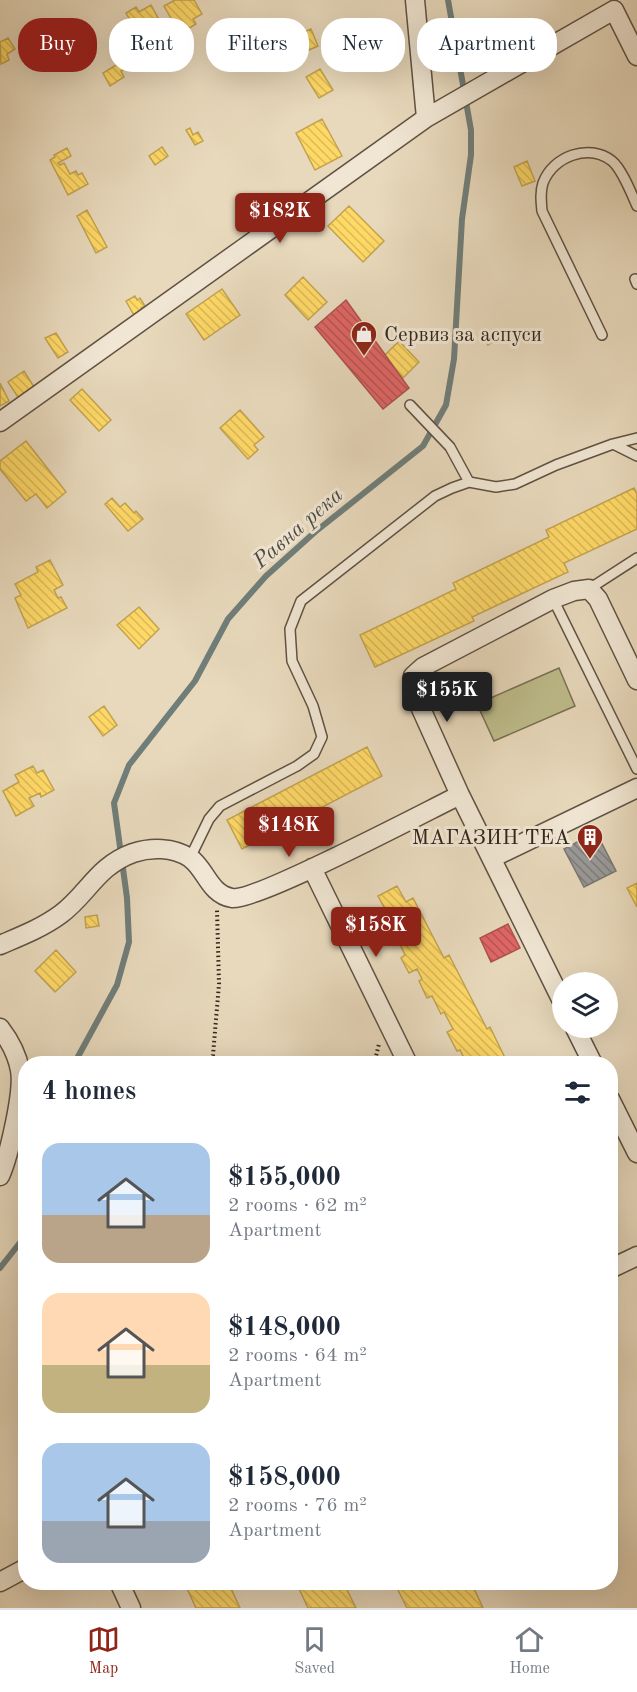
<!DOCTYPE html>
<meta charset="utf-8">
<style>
:root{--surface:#fff;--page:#f6f6f7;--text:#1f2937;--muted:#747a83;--line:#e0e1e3;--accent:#8f2418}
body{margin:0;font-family:"Old Standard TT",serif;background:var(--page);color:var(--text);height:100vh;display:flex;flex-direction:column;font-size:22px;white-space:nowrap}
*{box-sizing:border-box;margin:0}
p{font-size:20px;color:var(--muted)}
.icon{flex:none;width:33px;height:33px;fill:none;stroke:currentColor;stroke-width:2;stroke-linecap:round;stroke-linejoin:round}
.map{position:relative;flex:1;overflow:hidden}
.panel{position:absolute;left:18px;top:1056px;width:600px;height:534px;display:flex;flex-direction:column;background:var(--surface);border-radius:24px;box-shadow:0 6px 24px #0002}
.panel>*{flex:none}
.banner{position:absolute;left:18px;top:18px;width:602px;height:54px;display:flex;gap:12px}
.tools{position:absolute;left:552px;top:972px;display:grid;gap:12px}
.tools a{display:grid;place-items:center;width:66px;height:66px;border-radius:50%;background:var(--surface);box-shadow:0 6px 24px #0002;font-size:30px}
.price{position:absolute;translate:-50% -51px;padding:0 14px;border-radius:6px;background:var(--accent);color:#fff;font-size:20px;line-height:39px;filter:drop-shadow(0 2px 3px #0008)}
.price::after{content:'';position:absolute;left:50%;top:36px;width:18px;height:14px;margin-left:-9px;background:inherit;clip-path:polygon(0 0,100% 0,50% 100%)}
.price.current{background:#222;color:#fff}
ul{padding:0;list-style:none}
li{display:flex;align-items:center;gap:18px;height:150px;padding:0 24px}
li span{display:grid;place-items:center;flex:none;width:168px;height:120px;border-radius:18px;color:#555}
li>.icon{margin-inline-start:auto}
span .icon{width:72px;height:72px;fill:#fffc;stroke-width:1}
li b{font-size:26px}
h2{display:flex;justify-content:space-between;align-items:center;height:72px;padding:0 24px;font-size:26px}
.pill{padding:0 21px;border-radius:24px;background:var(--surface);box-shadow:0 6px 24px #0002;font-size:21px;line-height:54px}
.pill.current{background:var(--accent);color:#fff}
.menu{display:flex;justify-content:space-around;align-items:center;height:84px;border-top:2px solid var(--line);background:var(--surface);font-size:16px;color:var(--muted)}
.menu a{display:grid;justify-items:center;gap:3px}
.menu .current{color:var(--accent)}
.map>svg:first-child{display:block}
</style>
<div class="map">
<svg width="637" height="1608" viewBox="0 0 637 1608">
<defs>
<pattern id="homes-back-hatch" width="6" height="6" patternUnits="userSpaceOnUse" patternTransform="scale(1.5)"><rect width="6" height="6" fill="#ffd966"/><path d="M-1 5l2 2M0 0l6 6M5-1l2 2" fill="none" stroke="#dbba58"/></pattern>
<pattern id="shops-back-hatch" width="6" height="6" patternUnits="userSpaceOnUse" patternTransform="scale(1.5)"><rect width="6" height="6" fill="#e06666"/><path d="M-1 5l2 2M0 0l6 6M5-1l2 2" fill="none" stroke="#b65453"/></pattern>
<pattern id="industry-back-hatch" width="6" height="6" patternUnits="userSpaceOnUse" patternTransform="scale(1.5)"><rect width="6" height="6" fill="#999"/><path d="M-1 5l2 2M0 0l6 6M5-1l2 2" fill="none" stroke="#7d7d7c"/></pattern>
</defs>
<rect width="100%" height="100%" fill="#e8d9bc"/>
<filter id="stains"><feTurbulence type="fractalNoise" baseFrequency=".00333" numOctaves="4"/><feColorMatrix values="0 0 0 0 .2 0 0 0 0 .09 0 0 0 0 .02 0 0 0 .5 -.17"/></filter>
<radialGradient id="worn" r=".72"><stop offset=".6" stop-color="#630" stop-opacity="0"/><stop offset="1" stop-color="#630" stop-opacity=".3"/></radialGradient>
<path fill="#bebc8b" stroke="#787054" stroke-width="1.5" d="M559,668L575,706L494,741L477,704Z"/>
<path fill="url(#homes-back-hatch)" stroke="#c2a350" stroke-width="1.5" d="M175,0H194L202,14L193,19L196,24L180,34L164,6Z
M151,5L164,29L142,41L126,13L136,7L139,12Z
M311,29L318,46L307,51L299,34Z
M8,38L15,49L7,54L9,60L1,64L0,42Z
M121,62L125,69L121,71L124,77L110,86L103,73Z
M320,69L333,90L319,98L306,77Z
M322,119L342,156L315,170L296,133Z
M190,128L193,135L198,132L203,141L195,145L186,130Z
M162,147L168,156L155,165L149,156Z
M67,148L71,156L58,163L60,165L64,163L70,174L76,171L78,175L82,173L88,184L68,195L50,160L55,157L54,155Z
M527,161L535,181L522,186L514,167Z
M349,206L384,241L363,262L328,226Z
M87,210L107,247L96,253L77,216Z
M303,277L327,302L308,320L285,295Z
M222,289L240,315L204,340L186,314Z
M135,296L137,300L140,298L145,306L141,308L144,314L136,319L126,301Z
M499,330L503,335L488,345L485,340Z
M56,333L68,352L58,358L45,338Z
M399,341L419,362L403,378L383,357Z
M24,371L36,390L20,400L8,382Z
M0,383L9,401L0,406Z
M82,389L111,420L99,431L70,400Z
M240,410L264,437L254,445L258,450L248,459L220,428Z
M26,441L66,492L47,508L36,494L26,501L0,469V461Z
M634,488L637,494V529L564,563L568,572L472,617L474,621L375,667L360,635L456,589L453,583L549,537L546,530Z
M112,498L120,507L125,503L134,513L136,511L143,519L128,531L105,504Z
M50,560L63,585L54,590L58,598L61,597L67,608L28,628L15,598L21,595L15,584L38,572L36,567Z
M139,607L159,629L139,649L117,625Z
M104,706L117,725L103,736L89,717Z
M367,747L382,776L242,849L227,820Z
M33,766L37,773L43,770L54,790L41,797L40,793L29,798L34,806L16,816L3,791L19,782L15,775Z
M637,883V907L627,888Z
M397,886L406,902L413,898L444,958L449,955L487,1029L490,1027L508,1064H476L474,1061L467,1064L460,1050L457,1051L447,1032L453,1029L444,1012L441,1014L432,996L427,998L419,981L422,979L417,969L409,973L401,958L405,955L399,942L394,945L377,913L385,909L378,896Z
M97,915L99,926L86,928L85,917Z
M56,950L76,972L55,992L35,971Z
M184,1582H228L240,1608H196Z
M296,1582H343L356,1608H308Z
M394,1582H471L483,1608H407Z"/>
<path fill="url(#shops-back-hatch)" stroke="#ac5250" stroke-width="1.5" d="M346,300L409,388L383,409L315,327Z
M508,924L520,948L491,962L480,938Z"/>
<path fill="url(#industry-back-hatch)" stroke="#7a7674" stroke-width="1.5" d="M596,832L616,871L584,887L564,849Z"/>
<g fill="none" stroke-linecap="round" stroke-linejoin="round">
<path stroke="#707e7a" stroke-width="6" d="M74,1064L117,985L129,942L127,898L114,803L129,765L195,681L228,619L266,576L315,532L423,446L446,405L454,359L462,219L471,155V130L448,0
M0,1268L26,1235"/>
<g stroke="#605244" stroke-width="12">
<path id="service" d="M635,279L637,284
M602,335L542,211C541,201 540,192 543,183C553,156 589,143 612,161C622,169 632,195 637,206
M410,405L450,447L469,482
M613,444L637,438
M589,589L637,558
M553,599L637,769
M190,858L209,819L220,806L297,766L314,754L322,737L313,706L292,661L290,629L301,601L435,496L452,488L469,482L496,487L515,484L556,465L613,444L637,456"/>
</g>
<g stroke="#605244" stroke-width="21">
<path id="minor" d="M426,118L614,10L637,56
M0,422L426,118L415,0
M492,858L637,788
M312,868L408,1064
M0,945C21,936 42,928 61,914C88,894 97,866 133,853C151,847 173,847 190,858C206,869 209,894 232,898C255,902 427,811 460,795
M562,1001L460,795L413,691V676L423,667L553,599L574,591L589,589L598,599L637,680
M0,1028C10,1041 17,1054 20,1070C24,1091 9,1156 0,1176
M575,1028L593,1064
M610,1099L637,1153
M610,1269L637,1256
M0,1582L26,1568
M119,1582L131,1608"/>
</g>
<path stroke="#32251c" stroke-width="4" stroke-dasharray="1.5 3" stroke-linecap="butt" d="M209,1064L213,1055L219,984L217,910
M374,1064L379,1044"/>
<use href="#service" stroke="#f0e6d3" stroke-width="9"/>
<use href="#minor" stroke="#f0e6d3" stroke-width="18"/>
</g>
<defs>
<g id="shop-pin" transform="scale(1.35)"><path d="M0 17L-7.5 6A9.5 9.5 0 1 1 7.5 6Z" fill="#8f2418" stroke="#f0e6d3"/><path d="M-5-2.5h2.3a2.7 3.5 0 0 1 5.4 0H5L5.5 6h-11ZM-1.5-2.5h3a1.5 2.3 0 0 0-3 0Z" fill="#fff"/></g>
<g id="building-pin" transform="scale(1.35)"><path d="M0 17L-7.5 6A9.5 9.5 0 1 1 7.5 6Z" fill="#8f2418" stroke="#f0e6d3"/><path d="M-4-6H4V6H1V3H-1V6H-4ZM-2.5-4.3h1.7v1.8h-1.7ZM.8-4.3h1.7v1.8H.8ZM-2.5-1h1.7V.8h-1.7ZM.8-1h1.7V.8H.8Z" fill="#fff"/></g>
</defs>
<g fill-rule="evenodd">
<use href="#shop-pin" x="364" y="334"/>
<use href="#building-pin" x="590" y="837"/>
</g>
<g text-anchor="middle" stroke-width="6" stroke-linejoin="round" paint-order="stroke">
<g font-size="21" fill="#32251c" stroke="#f0e6d3" text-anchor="start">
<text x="384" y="341">Сервиз за аспуси</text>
<text x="570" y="844" text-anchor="end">МАГАЗИН ТЕА</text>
</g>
<g font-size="22" font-style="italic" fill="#4c4a43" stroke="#f0e6d3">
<text transform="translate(297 527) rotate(-41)" y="8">Равна река</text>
</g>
</g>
<rect width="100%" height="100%" filter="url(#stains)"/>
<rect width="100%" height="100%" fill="url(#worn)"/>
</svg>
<div class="tools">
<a><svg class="icon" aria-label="layers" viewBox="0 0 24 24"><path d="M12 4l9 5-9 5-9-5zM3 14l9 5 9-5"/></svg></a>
</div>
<b class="price" style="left:280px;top:244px">$182K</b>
<b class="price current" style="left:447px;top:723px">$155K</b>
<b class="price" style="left:289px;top:858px">$148K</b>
<b class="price" style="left:376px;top:958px">$158K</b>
<div class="banner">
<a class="pill current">Buy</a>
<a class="pill">Rent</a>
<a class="pill">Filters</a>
<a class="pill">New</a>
<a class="pill">Apartment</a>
</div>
<section class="panel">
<h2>4 homes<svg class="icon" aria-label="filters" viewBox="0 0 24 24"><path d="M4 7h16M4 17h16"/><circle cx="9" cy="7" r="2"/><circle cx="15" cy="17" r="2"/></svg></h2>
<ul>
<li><span style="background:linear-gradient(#a9c7e8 60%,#b9a48a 0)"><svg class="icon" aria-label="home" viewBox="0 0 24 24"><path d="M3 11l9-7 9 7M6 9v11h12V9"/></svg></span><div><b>$155,000</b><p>2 rooms · 62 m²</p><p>Apartment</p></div></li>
<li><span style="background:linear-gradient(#ffd9b3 60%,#c2b280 0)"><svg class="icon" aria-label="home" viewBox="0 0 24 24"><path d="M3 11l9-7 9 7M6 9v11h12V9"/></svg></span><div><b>$148,000</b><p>2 rooms · 64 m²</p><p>Apartment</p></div></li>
<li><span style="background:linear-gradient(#a9c7e8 65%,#9aa5b1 0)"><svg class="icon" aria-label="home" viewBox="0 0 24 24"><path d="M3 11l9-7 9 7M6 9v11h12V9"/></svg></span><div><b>$158,000</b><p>2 rooms · 76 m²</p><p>Apartment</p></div></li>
</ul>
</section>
</div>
<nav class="menu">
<a class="current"><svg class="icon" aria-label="map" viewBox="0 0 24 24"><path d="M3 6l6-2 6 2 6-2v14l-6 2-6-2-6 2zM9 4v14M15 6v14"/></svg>Map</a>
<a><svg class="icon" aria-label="saved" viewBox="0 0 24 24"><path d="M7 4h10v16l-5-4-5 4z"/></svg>Saved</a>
<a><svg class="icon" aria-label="home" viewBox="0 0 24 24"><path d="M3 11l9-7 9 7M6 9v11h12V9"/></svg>Home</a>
</nav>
